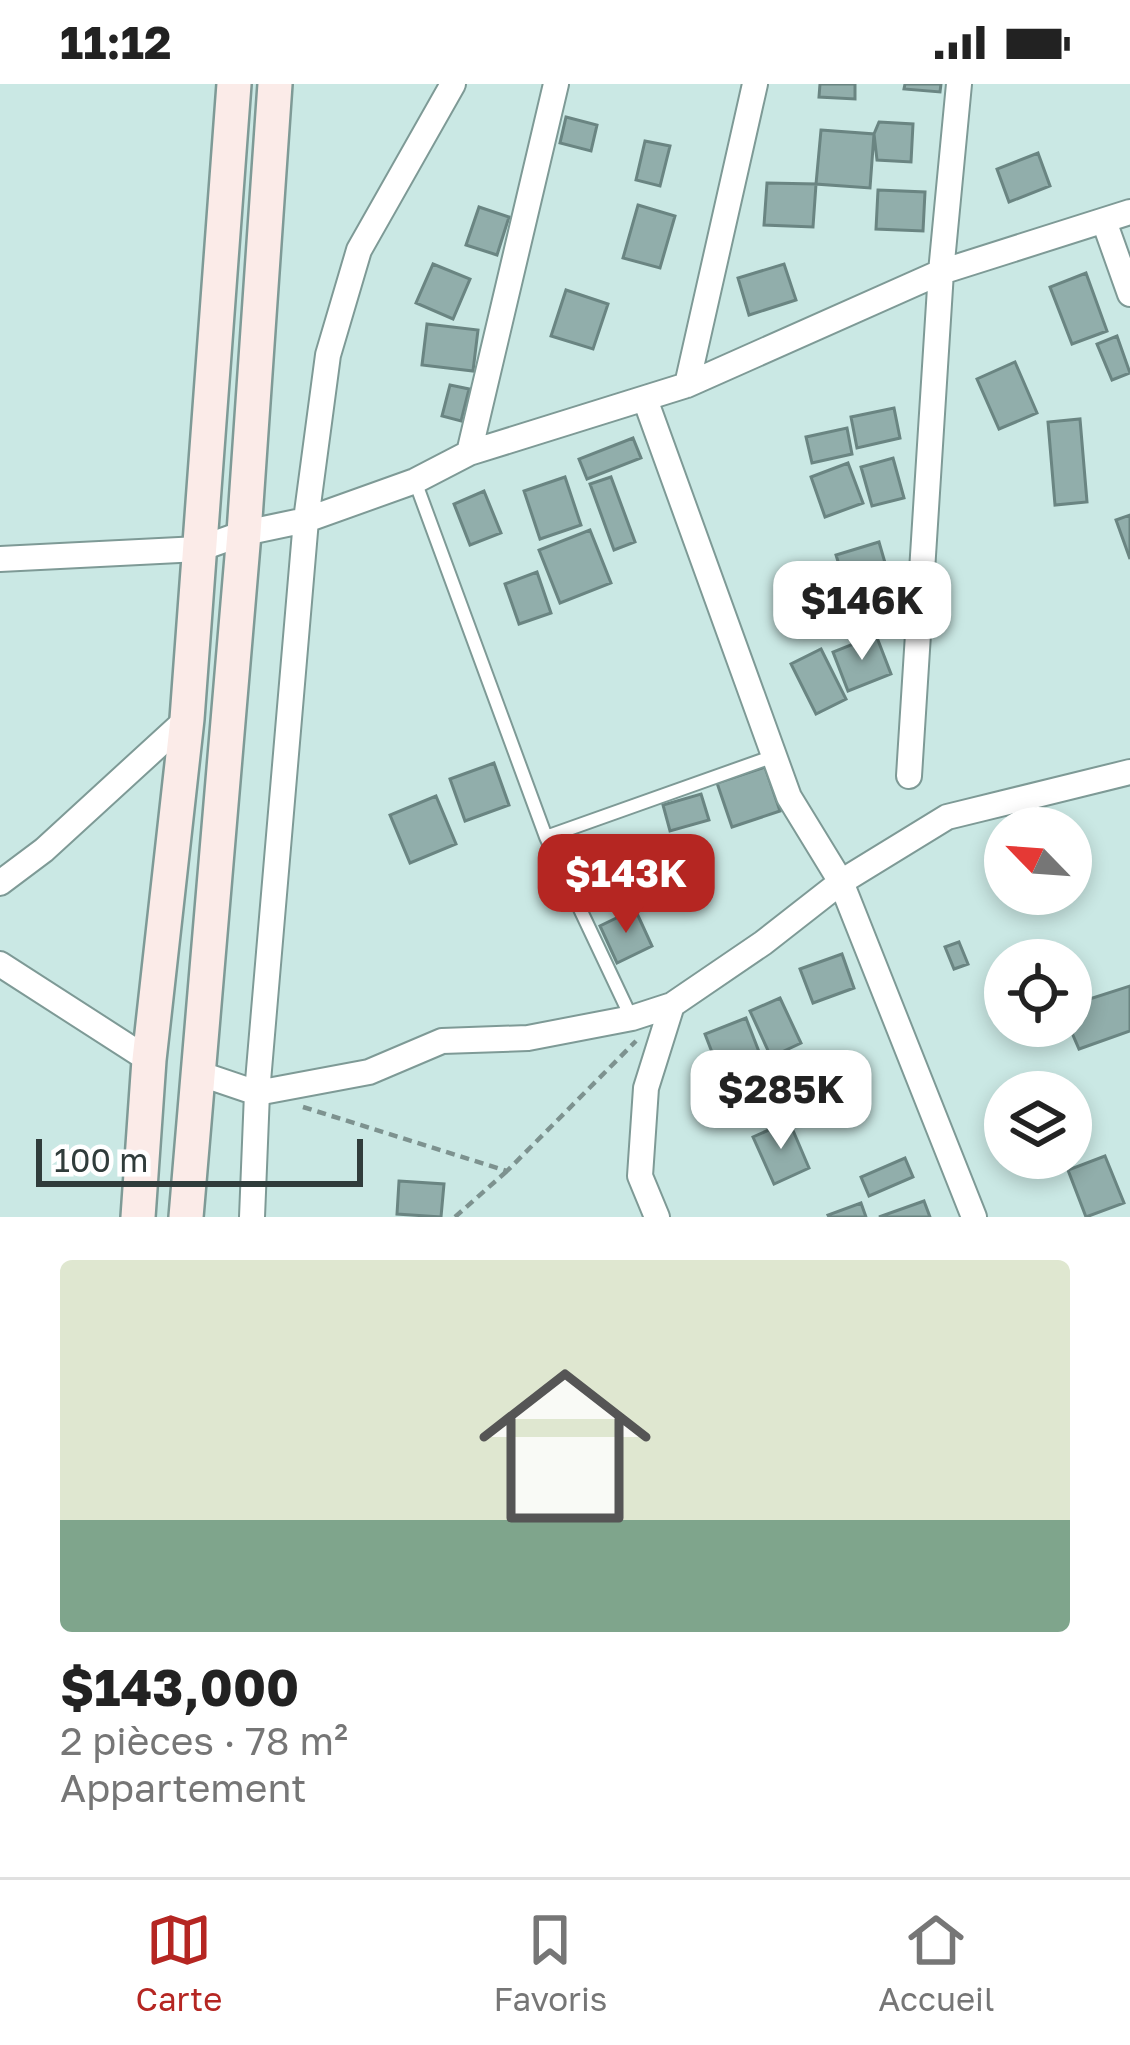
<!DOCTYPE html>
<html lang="fr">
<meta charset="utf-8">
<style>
:root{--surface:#fff;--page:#f6f6f6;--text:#222;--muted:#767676;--line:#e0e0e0;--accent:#b52622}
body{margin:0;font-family:"Golos Text",sans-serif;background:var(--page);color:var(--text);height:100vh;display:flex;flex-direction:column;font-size:45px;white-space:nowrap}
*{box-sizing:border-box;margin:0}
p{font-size:39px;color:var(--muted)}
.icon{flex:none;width:66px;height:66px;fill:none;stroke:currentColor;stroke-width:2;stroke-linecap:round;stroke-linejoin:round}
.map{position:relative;height:1133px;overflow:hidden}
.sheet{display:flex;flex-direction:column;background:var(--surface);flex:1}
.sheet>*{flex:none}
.needle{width:78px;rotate:295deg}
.tools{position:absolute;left:984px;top:723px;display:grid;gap:24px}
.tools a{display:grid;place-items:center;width:108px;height:108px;border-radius:50%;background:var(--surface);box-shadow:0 6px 18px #0003;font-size:60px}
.scale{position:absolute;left:36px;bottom:30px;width:327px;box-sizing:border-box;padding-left:12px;border:6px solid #303c3b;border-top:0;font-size:33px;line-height:42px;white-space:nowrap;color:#303c3b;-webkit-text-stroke:9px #fff;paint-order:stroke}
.price{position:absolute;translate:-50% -102px;padding:0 27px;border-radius:24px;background:#fff;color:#222;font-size:39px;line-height:78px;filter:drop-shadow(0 3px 6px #0008)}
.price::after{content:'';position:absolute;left:50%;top:72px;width:36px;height:27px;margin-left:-18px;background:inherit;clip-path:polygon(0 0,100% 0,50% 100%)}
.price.selected{background:var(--accent);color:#fff}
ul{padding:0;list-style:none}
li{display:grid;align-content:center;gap:24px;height:636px;padding:0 60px}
li span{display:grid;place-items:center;height:372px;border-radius:12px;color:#555}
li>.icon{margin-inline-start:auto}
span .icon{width:216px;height:216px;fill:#fffc;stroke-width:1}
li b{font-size:51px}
.status{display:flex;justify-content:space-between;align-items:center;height:84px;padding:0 60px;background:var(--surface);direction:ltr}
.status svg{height:33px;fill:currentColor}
.menu{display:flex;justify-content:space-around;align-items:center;height:168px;border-top:3px solid var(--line);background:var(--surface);font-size:33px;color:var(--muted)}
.menu a{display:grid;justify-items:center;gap:6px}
.menu .selected{color:var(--accent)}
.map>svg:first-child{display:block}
</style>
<div class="status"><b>11:12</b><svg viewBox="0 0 49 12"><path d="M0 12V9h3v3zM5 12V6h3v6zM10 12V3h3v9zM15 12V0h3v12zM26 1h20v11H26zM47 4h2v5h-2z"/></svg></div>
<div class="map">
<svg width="1130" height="1133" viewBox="0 0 1130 1133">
<rect width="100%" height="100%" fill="#cae8e4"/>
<path fill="#91aeab" stroke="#6a8582" stroke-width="3" d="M820,0H855V15L819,13Z
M905,0H941L940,8L904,5Z
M566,33L597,41L591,67L560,59Z
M879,38L913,40L911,78L877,76L874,50Z
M821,46L874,50L870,104L816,100Z
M645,57L670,62L660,102L636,96Z
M1038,69L1050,102L1009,118L997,85Z
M767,99L816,100L813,143L764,141Z
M878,106L925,108L923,147L876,145Z
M638,121L675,132L660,184L623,174Z
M479,123L509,133L497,171L466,161Z
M433,180L470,195L453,235L416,219Z
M784,180L796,216L749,231L738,194Z
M1086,189L1107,247L1072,260L1050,203Z
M566,206L608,220L593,265L551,252Z
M427,240L478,246L473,287L422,281Z
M1117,252L1130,289L1112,296L1097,260Z
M1015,278L1037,329L999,345L977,295Z
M450,301L469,305L461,337L442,332Z
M894,324L900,354L857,364L851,333Z
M1080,335L1087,418L1055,421L1048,338Z
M847,344L852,370L812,379L806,353Z
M633,354L641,374L587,395L579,375Z
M893,374L904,414L872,422L861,383Z
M848,379L863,419L825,433L811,393Z
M565,393L581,441L540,455L524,407Z
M611,393L635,458L614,466L590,400Z
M484,407L501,449L470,461L454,420Z
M1130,431V475L1116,436Z
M590,446L611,499L560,519L539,466Z
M879,458L894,510L852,523L836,471Z
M537,488L551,529L519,540L505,500Z
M876,551L891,590L848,607L833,568Z
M821,565L846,615L816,630L791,580Z
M494,679L509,721L465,737L450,695Z
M765,683L780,727L732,743L717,699Z
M701,710L709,736L670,747L663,721Z
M436,712L456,760L410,779L390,731Z
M635,825L652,862L617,879L600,842Z
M959,858L968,880L954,885L945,863Z
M842,870L854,904L813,919L800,885Z
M1130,902V947L1079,965L1069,942L1071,921Z
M780,914L801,959L771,973L750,927Z
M746,934L761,973L720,989L705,950Z
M789,1037L809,1084L774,1100L753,1053Z
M1105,1072L1124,1119L1086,1133L1068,1086Z
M905,1074L913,1093L869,1112L861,1093Z
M399,1097L444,1100L441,1133L397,1130Z
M924,1117L930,1133H879Z
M861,1119L866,1133H829L828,1131Z"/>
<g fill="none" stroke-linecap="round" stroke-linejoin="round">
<g stroke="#7e9a96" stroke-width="16">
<path id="service" d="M415,397L546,753L774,672
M546,753L631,933"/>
</g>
<g stroke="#7e9a96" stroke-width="28">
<path id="minor" d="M1104,137L1130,210
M687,301L755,0
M645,315L789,713L841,798L974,1133
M469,369L556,0
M0,475L199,465L244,449L306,436L415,397L469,369L687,301L941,188L1130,128
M909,692L941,188L959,0
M0,799L44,766L187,635
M0,880L149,976
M198,989L257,1009L369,988L442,957L528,954L632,934L672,921L763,859L841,798L947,733L1130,688
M252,1133L257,1009L306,436L328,271L359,166L453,0
M657,1133L640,1092L646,1004L672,921"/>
</g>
<g stroke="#7e9a96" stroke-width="38">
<path id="secondary" d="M138,1133L149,976L187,635L234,0
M186,1133L244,449L275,0"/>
</g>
<path stroke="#7d928f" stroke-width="4.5" stroke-dasharray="9 6" stroke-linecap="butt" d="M303,1023L507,1087L636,957
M455,1133L507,1087"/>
<use href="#service" stroke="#fff" stroke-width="12"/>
<use href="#minor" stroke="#fff" stroke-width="24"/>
<use href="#secondary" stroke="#fbebe8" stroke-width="33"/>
</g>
</svg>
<div class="tools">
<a><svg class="needle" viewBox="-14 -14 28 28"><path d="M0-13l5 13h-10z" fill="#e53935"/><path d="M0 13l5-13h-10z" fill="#767676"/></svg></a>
<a><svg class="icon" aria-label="locate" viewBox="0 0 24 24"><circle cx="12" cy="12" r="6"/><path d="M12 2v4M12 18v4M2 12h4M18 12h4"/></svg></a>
<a><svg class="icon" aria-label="layers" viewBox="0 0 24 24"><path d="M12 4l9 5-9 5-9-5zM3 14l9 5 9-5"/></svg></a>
</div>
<div class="scale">100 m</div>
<b class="price" style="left:862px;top:579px">$146K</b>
<b class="price selected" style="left:626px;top:852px">$143K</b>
<b class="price" style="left:781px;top:1068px">$285K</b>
</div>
<section class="sheet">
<ul>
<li><span style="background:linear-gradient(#dfe7d0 70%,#7fa58c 0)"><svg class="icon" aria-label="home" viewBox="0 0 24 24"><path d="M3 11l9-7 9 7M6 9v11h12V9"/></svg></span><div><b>$143,000</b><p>2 pièces · 78 m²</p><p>Appartement</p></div></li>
</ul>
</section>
<nav class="menu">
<a class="selected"><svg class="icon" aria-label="map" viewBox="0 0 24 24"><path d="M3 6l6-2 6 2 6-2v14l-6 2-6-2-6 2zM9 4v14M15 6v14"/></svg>Carte</a>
<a><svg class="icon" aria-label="saved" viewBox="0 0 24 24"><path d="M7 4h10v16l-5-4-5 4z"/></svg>Favoris</a>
<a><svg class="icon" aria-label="home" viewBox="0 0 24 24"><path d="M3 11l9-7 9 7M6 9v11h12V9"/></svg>Accueil</a>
</nav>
